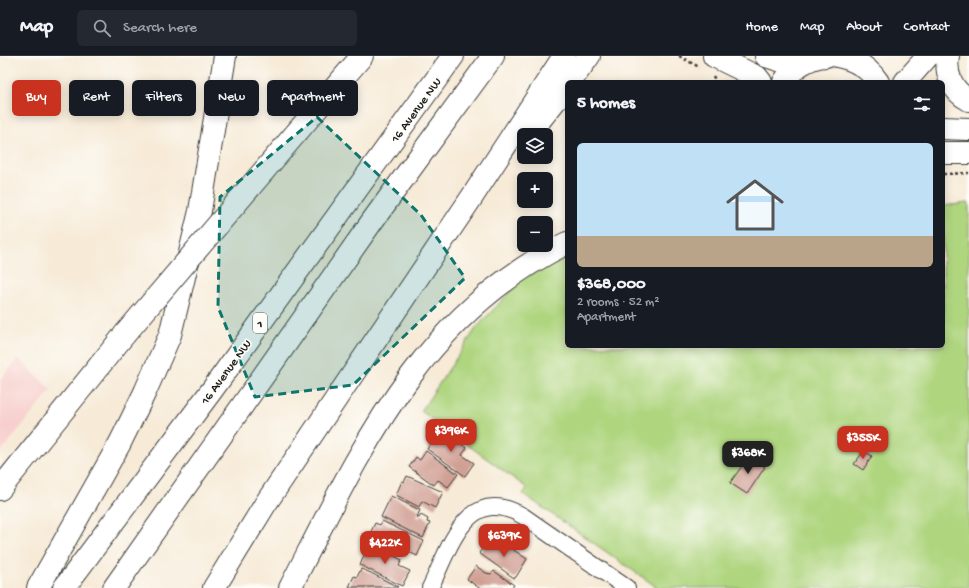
<!DOCTYPE html>
<meta charset="utf-8">
<style>
:root{--surface:#171b24;--page:#242831;--text:#f1f3f6;--muted:#9ea1a6;--line:#363941;--accent:#c8321e}
body{margin:0;font-family:"Gochi Hand",sans-serif;background:var(--page);color:var(--text);height:100vh;display:flex;flex-direction:column;font-size:15px;white-space:nowrap}
*{box-sizing:border-box;margin:0}
p{font-size:13px;color:var(--muted)}
.icon{flex:none;width:22px;height:22px;fill:none;stroke:currentColor;stroke-width:2;stroke-linecap:round;stroke-linejoin:round}
.map{position:relative;flex:1;overflow:hidden}
.drawer{position:absolute;left:565px;top:24px;width:380px;height:268px;display:flex;flex-direction:column;background:var(--surface);border-radius:6px;box-shadow:0 2px 10px #0003}
.drawer>*{flex:none}
.guide{position:absolute;left:12px;top:24px;width:380px;height:36px;display:flex;gap:8px}
.buttons{position:absolute;left:517px;top:72px;display:grid;gap:8px}
.buttons a{display:grid;place-items:center;width:36px;height:36px;border-radius:6px;background:var(--surface);box-shadow:0 2px 10px #0003;font-size:20px}
.price{position:absolute;translate:-50% -34px;padding:0 9px;border-radius:8px;background:var(--accent);color:#fff;font-size:13px;line-height:26px;filter:drop-shadow(0 1px 2px #0008)}
.price::after{content:'';position:absolute;left:50%;top:24px;width:12px;height:9px;margin-left:-6px;background:inherit;clip-path:polygon(0 0,100% 0,50% 100%)}
.price.on{background:#222;color:#fff}
ul{padding:0;list-style:none}
li{display:grid;align-content:center;gap:8px;height:212px;padding:0 12px}
li+li{border-top:1px solid var(--line)}
li span{display:grid;place-items:center;height:124px;border-radius:6px;color:#555}
li>.icon{margin-inline-start:auto}
span .icon{width:72px;height:72px;fill:#fffc;stroke-width:1}
li b{font-size:17px}
h2{display:flex;justify-content:space-between;align-items:center;height:48px;padding:0 12px;font-size:17px}
.tag{padding:0 14px;border-radius:6px;background:var(--surface);box-shadow:0 2px 10px #0003;font-size:14px;line-height:36px}
.tag.on{background:var(--accent);color:#fff}
header{display:flex;align-items:center;gap:24px;box-sizing:border-box;height:56px;padding:0 20px;background:var(--surface);border-bottom:1px solid var(--line)}
header strong{font-size:19px}
nav{display:flex;gap:22px;margin-inline-start:auto;font-size:14px}
.search{width:280px;height:36px;background:var(--page);display:flex;align-items:center;gap:10px;box-sizing:border-box;padding:0 14px;border-radius:6px;color:var(--muted);font-size:15px}
.map>svg:first-child{display:block}
</style>
<header>
<strong>Map</strong>
<div class="search"><svg class="icon" aria-label="search" viewBox="0 0 24 24"><circle cx="10" cy="10" r="6"/><path d="M15 15l6 6"/></svg>Search here</div>
<nav><a>Home</a><a>Map</a><a>About</a><a>Contact</a></nav>
</header>
<div class="map">
<svg width="969" height="532" viewBox="0 0 969 532">
<rect width="100%" height="100%" fill="#fdfcf7"/>
<filter id="ink" filterUnits="userSpaceOnUse"><feTurbulence type="fractalNoise" baseFrequency=".025" numOctaves="2"/><feDisplacementMap in="SourceGraphic" scale="8" xChannelSelector="R" yChannelSelector="G"/><feConvolveMatrix kernelMatrix="1 2 1 2 8 2 1 2 1" color-interpolation-filters="sRGB"/></filter>
<filter id="wash" filterUnits="userSpaceOnUse"><feTurbulence type="fractalNoise" baseFrequency=".012" numOctaves="4" result="noise"/><feDisplacementMap in="SourceGraphic" scale="16" xChannelSelector="R" yChannelSelector="G"/><feGaussianBlur stdDeviation="0.9" result="paint"/><feColorMatrix in="noise" values="0 0 0 0 0 0 0 0 0 0 0 0 0 0 0 0 0 1.4 0 .05"/><feComposite in="paint" operator="in"/></filter>
<g filter="url(#wash)">
<rect width="100%" height="100%" fill="#f7ebd8"/>
<path fill="#f7d0ce" d="M18,302L51,334L0,397V324Z"/>
<path fill="#afd57f" stroke="#66784e" d="M967,147H969V532H658L523,438L527,432L421,355L477,271L523,222L567,202V290H943V150Z"/>
<g id="blocks">
<path fill="#d1a095" d="M440,374L467,392L462,399L474,407L465,420L427,393Z
M426,395L458,418L448,431L438,424L434,429L409,411L416,401L420,404Z
M864,395L872,400L863,414L854,408Z
M749,400L765,411L747,438L730,427Z
M407,420L443,436L435,452L422,445L419,451L396,439L402,425L404,426Z
M391,440L420,454L417,461L419,462L421,459L428,463L427,466L430,467L423,482L381,461Z
M382,465L424,485L417,500L403,493L399,499L375,488L376,486L368,482L375,467L380,469Z
M488,485L497,492L502,486L527,503L516,521L514,522L479,497Z
M369,488L402,504L399,510L410,515L402,530L360,509Z
M476,510L486,517L491,518L494,515L514,529L512,532H479L467,523Z
M361,513L371,517L398,531H349L354,520L357,521Z"/>
</g>
</g>
<g filter="url(#ink)">
<use href="#blocks" fill-opacity="0" stroke="#3d3b38" stroke-width="1"/>
<g fill="none" stroke-linecap="round" stroke-linejoin="round">
<g stroke="#3d3b38" stroke-width="18">
<path id="street" d="M430,532C450,492 466,427 523,460L627,532"/>
</g>
<g stroke="#3d3b38" stroke-width="24">
<path id="secondary" d="M714,0L757,21L761,26
M766,0L782,5H807
M837,0C854,3 868,11 878,26
M784,26C793,11 809,1 826,0
M943,72L969,73
M943,97H969"/>
</g>
<g stroke="#3d3b38" stroke-width="24">
<path id="highway" d="M948,0C945,18 952,35 969,44
M570,26L589,0
M905,26L928,0
M528,79L567,30
M250,131L362,0
M0,433L125,278
M38,532L120,387L145,336L170,279L200,155L225,0
M64,532L212,334L453,0
M114,532L373,164L493,0
M214,532L266,447L472,141L564,0
M290,532C361,394 420,259 567,187"/>
</g>
<path stroke="#3d3b38" stroke-width="2.5" stroke-dasharray="3 3" stroke-linecap="butt" d="M679,0L699,11
M713,20L716,26
M943,118L969,117"/>
<use href="#street" stroke="#fff" stroke-width="16"/>
<use href="#secondary" stroke="#fff" stroke-width="22"/>
<use href="#highway" stroke="#fff" stroke-width="22"/>
<g stroke="#3d3b38" stroke-width="24" stroke-linecap="butt">
<path id="highway-bridge" d="M125,278L250,131"/>
</g>
<use href="#highway-bridge" stroke="#fff" stroke-width="22"/>
</g>
</g>
<path fill="#0f766e" fill-opacity="0.2" stroke="#0f766e" stroke-width="3" stroke-dasharray="8 5" stroke-linejoin="round" d="M317,61L421,159L465,222L353,329L255,341L218,251L220,141Z"/>
<g text-anchor="middle" stroke-width="3.5" stroke-linejoin="round" paint-order="stroke">
<rect fill="#fdfcf7" stroke="#605f5e" stroke-width="1" x="253" y="257" width="14" height="20" rx="3"/>
<g font-size="12" font-weight="bold" fill="#1c1c1c">
<text x="260" y="271">1</text>
</g>
<g font-size="13" fill="#1c1c1c" stroke="#fdfcf7">
<text transform="translate(415 53) rotate(-54)" y="5">16 Avenue NW</text>
<text transform="translate(225 315) rotate(-54)" y="5">16 Avenue NW</text>
</g>
</g>
</svg>
<div class="buttons">
<a><svg class="icon" aria-label="layers" viewBox="0 0 24 24"><path d="M12 4l9 5-9 5-9-5zM3 14l9 5 9-5"/></svg></a>
<a>+</a>
<a>−</a>
</div>
<b class="price" style="left:451px;top:397px">$396K</b>
<b class="price" style="left:863px;top:404px">$355K</b>
<b class="price on" style="left:748px;top:419px">$368K</b>
<b class="price" style="left:504px;top:502px">$639K</b>
<b class="price" style="left:385px;top:509px">$422K</b>
<div class="guide">
<a class="tag on">Buy</a>
<a class="tag">Rent</a>
<a class="tag">Filters</a>
<a class="tag">New</a>
<a class="tag">Apartment</a>
</div>
<section class="drawer">
<h2>5 homes<svg class="icon" aria-label="filters" viewBox="0 0 24 24"><path d="M4 7h16M4 17h16"/><circle cx="9" cy="7" r="2"/><circle cx="15" cy="17" r="2"/></svg></h2>
<ul>
<li><span style="background:linear-gradient(#bfe0f5 75%,#b9a48a 0)"><svg class="icon" aria-label="home" viewBox="0 0 24 24"><path d="M3 11l9-7 9 7M6 9v11h12V9"/></svg></span><div><b>$368,000</b><p>2 rooms · 52 m²</p><p>Apartment</p></div></li>
</ul>
</section>
</div>
